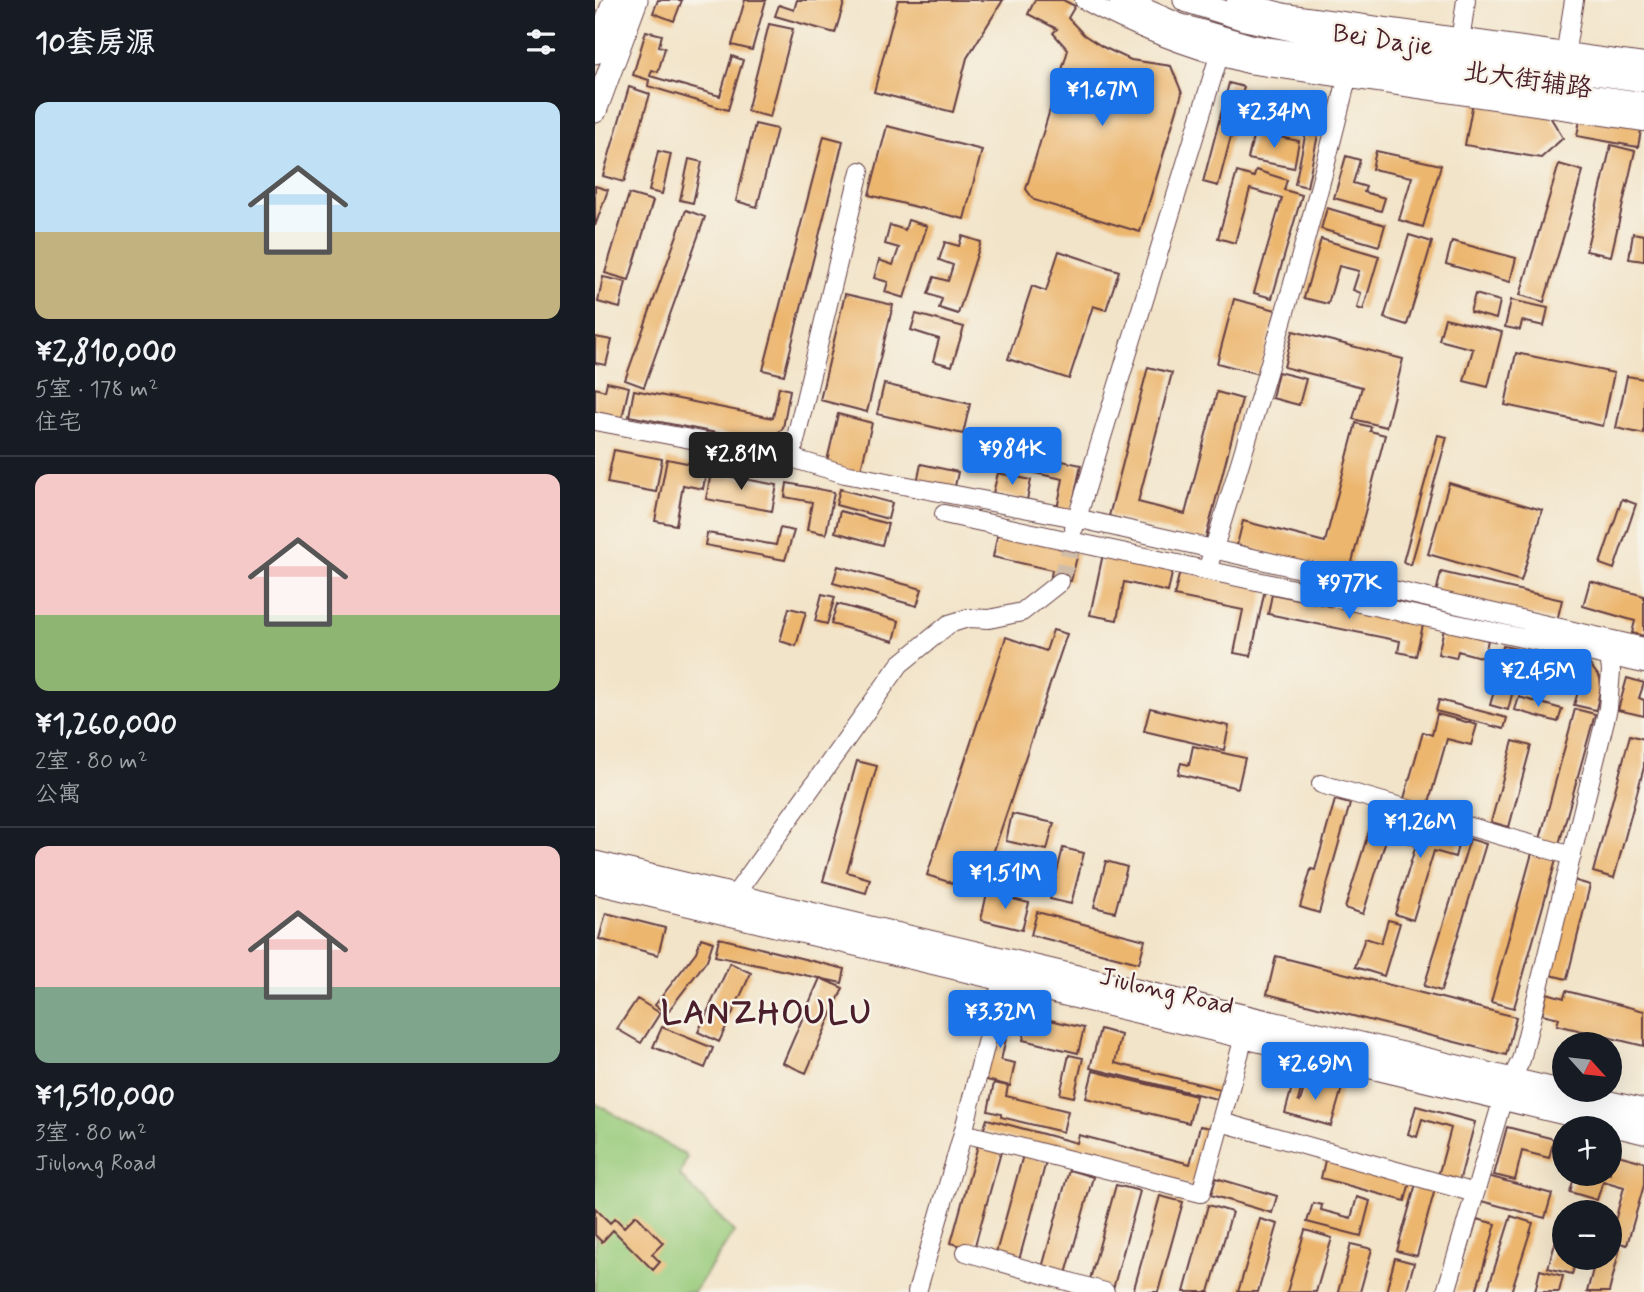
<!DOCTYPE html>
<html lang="zh">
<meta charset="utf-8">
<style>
:root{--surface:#171b24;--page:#20242c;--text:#f1f3f6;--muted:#9ea1a6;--line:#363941;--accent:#1a73e8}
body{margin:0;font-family:Mynerve,"LXGW WenKai TC",sans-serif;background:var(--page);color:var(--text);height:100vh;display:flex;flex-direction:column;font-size:26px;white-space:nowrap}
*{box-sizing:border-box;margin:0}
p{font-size:23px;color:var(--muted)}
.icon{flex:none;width:38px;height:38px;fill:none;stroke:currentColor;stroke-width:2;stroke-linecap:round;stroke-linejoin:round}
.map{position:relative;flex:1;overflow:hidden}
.side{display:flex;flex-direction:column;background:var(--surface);width:595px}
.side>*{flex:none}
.needle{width:46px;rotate:117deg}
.controls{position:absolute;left:957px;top:1032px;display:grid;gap:14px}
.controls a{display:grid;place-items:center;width:70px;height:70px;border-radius:50%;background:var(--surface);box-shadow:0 7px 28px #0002;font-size:35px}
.price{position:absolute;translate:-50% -60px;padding:0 16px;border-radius:7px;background:var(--accent);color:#fff;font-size:23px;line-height:46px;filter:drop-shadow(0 2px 4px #0008)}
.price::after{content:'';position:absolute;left:50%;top:42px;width:21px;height:16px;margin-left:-10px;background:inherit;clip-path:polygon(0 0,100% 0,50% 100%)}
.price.on{background:#222;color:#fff}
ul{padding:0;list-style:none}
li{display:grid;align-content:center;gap:14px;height:371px;padding:0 35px}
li+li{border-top:2px solid var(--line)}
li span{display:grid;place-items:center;height:217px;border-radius:14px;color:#555}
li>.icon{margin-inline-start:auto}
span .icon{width:126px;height:126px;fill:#fffc;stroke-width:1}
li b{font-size:30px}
h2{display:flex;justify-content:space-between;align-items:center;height:84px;padding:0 35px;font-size:30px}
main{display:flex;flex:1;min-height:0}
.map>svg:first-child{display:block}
</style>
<main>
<section class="side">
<h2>10套房源<svg class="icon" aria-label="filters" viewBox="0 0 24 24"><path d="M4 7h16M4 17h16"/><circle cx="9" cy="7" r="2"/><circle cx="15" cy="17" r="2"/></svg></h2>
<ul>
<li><span style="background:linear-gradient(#bfe0f5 60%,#c2b280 0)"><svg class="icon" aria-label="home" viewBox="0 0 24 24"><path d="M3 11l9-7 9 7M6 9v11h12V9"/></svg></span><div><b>¥2,810,000</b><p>5室 · 178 m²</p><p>住宅</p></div></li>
<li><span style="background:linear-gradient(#f6c9c9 65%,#8fb573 0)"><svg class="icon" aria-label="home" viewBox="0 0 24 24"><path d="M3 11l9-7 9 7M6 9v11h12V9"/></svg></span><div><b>¥1,260,000</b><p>2室 · 80 m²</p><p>公寓</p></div></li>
<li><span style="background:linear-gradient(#f6c9c9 65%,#7fa58c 0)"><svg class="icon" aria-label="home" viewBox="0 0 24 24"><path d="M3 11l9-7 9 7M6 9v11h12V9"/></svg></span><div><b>¥1,510,000</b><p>3室 · 80 m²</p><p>Jiulong Road</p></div></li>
</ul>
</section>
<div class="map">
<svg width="1049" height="1292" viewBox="0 0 1049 1292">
<rect width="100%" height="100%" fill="#f7f3e8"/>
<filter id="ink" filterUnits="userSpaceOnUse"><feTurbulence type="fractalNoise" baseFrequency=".0143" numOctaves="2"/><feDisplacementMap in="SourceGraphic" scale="14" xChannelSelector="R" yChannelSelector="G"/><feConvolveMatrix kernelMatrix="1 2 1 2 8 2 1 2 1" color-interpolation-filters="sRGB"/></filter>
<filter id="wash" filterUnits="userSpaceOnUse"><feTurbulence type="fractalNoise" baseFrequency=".00686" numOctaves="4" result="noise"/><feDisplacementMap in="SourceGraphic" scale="28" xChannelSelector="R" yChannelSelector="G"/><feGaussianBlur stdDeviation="1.57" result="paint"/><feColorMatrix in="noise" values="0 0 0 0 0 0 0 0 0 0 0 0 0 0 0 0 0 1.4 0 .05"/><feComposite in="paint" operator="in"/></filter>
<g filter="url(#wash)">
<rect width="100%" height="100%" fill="#f2e4c9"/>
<path fill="#99cb7b" stroke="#727553" stroke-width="2" d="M0,1103L92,1156L85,1176L139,1232L99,1292H0Z"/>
<g id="blocks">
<path fill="#ecb66e" d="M63,0H87L79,21L58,13Z
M150,0H171L157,50L137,45Z
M202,0H250L240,33L180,16L184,5L199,10Z
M303,0H408L372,58L358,112L279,92Z
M440,0H468L480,6L473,18L489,35L508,47L536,60L576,66L587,93L545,232L439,200L431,189L473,50L458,33L462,29L433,14Z
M174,24L198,29L175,117L152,111Z
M51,31L67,35L64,46L70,48L63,72L57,70L55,76L125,96L137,56L148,60L133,110L53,86L54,80L38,75Z
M634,83L649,87L623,186L608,182Z
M34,87L55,94L29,182L8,176Z
M878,102L954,115L968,138L946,158L870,145Z
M716,108L728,111L712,187L700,184Z
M986,114L1047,125L1043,147L982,136Z
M160,124L182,129L162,207L141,201Z
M292,126L387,150L369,219L274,195Z
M659,132L704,141L699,168L653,159Z
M229,136L248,141L189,375L168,370Z
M1016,145L1040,151L1016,256L991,251Z
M63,151L76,154L67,194L54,191Z
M781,151L846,165L828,227L804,220L817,177L777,169Z
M751,156L765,160L758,183L771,187L769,192L790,198L786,211L739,198Z
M94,159L107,162L98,203L85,200Z
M964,164L988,171L949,302L925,295Z
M661,170L692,180L689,190L707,195L677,298L659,293L687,198L655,189L640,243L623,238L642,172L659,177Z
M0,186L13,190L0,226Z
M34,194L58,201L34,280L10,273Z
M732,208L790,225L784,246L726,229Z
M91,210L110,217L49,387L30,380Z
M313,220L332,226L309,298L290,292L293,282L279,278L284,260L298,265L304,248L290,244L295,225L310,230Z
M1038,233L1049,235V261L1034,259Z
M814,235L837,242L812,325L789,318Z
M367,236L386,242L363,314L344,308L347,299L333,294L339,277L353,281L358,265L344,260L350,242L364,246Z
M726,239L784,256L768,310L762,308L766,293L758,290L764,271L744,266L733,304L709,298Z
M857,241L921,258L915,282L851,264Z
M464,251L524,271L511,310L498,306L474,379L413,359L437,286L451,291Z
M8,277L31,282L25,308L3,302Z
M250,294L298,305L272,412L225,400Z
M880,294L905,301L901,319L875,312Z
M639,299L681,310L664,374L622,363Z
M916,300L953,308L949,326L927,321L925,330L910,327Z
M321,314L369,327L357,366L338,361L344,339L316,330Z
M850,318L907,332L893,387L869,381L878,349L844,340Z
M698,331L808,359L791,427L758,419L767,387L689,367Z
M0,337L17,340L11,365L0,363Z
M921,353L1019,373L1008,426L910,405Z
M553,367L577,373L543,502L590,514L622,392L647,399L610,541L514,516Z
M683,372L711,379L704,405L677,398Z
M1032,376L1049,379V434L1021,428Z
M12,382L34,387L27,418L0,412V388L10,391Z
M289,384L375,404L368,434L282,414Z
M184,387L195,390L188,428L173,443L34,416L39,390L178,418Z
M243,414L277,423L265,473L231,465Z
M761,423L776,427L775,431L790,435L755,570L741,566L740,570L642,545L648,521L730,542Z
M843,435L852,437L816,565L808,562Z
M19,450L67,459L61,492L12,483Z
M439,455L486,465L476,512L462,509L468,479L435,472Z
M72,459L112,467L108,489L88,485L81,525L60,521Z
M326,464L363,472L359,491L322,483Z
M116,473L182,485L177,511L111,499Z
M403,473L436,480L432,500L398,493Z
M192,483L239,492L231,534L212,530L217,502L190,497Z
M854,483L947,510L926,581L833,554Z
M245,489L297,503L293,519L241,505Z
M1027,499L1041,504L1019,569L1005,564Z
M245,511L293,524L287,545L240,532Z
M185,528L199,531L190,560L110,545L112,533L181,545Z
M403,532L463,546V548L483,553L476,581L456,576L457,570L398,557Z
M508,554L578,569L573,592L529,582L522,620L495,615Z
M243,566L327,589L322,606L238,583Z
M585,571L670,589L656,656L639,653L648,610L579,596Z
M846,572L967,600L962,621L841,593Z
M995,581L1049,596V636L1037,633L1040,621L988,606Z
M227,594L240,597L232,624L220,621Z
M677,594L828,625L821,656L803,652L805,641L673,614Z
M242,604L304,621L299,641L236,624Z
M194,608L211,612L201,646L185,641Z
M849,629L893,640L889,658L863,651L861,658L843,654Z
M458,630L472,634L387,886L374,882L372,888L332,875L411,637L451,651Z
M908,646L995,665L1005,678L1006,686L1001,710L979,705L984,689L902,671Z
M903,678L920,683L913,710L895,705Z
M1032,678L1049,683L1044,698L1049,700V716L1023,710Z
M924,697L967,709L963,722L920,710Z
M844,700L912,718L909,729L841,711Z
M555,708L634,726L629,750L549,731Z
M980,709L1000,714L963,848L944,843Z
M842,714L882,725L876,745L852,739L832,809L808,802L828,732L837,735Z
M1035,735L1049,739V767L1019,878L998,872Z
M918,741L936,746L914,827L896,822Z
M598,746L650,758L643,788L583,774L586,763L594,765Z
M262,761L282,766L252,872L275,879L271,893L228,881Z
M740,800L755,804L724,913L705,907L716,869L720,870Z
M781,808L799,814L768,914L750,908Z
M417,814L459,823L452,850L411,841Z
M801,818L865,838L860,857L839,851L818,920L800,914L821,845L795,837Z
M875,839L891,844L846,991L829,986Z
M468,848L489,853L476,904L455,899Z
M937,853L961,860L919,1008L896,1002Z
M511,861L532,867L520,912L499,907Z
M978,880L995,885L972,979L955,975Z
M392,893L434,903L427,930L386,920Z
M442,912L550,940L544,963L436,935Z
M11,913L70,928L63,955L4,939Z
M793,920L805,923L789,976L760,967L770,938L786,943Z
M106,938L118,942L112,960L71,1014L60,1005L101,952Z
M124,938L250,969L247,983L120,956Z
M681,956L921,1017L911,1055L672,994Z
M135,963L156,973L124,1042L103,1032Z
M225,978L248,988L211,1073L188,1063Z
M971,991L1049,1011V1046L962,1025L964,1018L947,1014L952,993L969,998Z
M42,999L65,1013L46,1043L22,1029Z
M407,1002L419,1005L406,1060L420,1063L415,1086L388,1079Z
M434,1015L489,1028L483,1053L428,1040Z
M67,1027L118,1048L110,1068L58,1047Z
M505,1029L526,1035L520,1063L625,1089L622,1099L495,1068Z
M474,1055L488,1058L479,1097L465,1094Z
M498,1071L601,1096L594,1123L491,1098Z
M712,1078L747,1088L736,1126L690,1113L697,1087L706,1089L703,1101L705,1102Z
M399,1083L413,1086L411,1096L473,1111L468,1132L406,1117V1114L393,1111Z
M821,1106L880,1122L863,1186L842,1180L856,1128L827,1119L822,1137L813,1134Z
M392,1119L482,1143L484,1135L595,1164L605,1126L616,1128L601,1187L388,1131Z
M912,1127L959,1139L954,1158L927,1151L920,1180L899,1175Z
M383,1145L406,1152L379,1249L356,1243Z
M1015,1153L1049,1162V1185L1032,1245L1015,1240L1029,1187L1008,1181L1002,1200L975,1192L980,1174H1015Z
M428,1155L451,1162L424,1260L401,1253Z
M731,1156L816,1178L810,1201L726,1178Z
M474,1170L498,1177L471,1274L447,1268Z
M893,1176L957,1194L950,1218L886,1201Z
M621,1178L682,1196L677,1213L616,1195Z
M822,1180L841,1185L822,1256L802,1251Z
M521,1185L545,1191L518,1289L494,1283Z
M565,1196L588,1202L563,1292H538Z
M762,1197L775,1201L766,1236L712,1222L718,1203L727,1205L726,1210L756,1218Z
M613,1205L637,1212L614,1292H589Z
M0,1208L15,1223L20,1218L29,1227L41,1215L68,1243L57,1254L65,1262L58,1270L18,1230L7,1242L0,1235Z
M916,1216L938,1223L916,1292H892Z
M665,1219L683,1224L663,1292H643Z
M882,1219L901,1224L881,1292H860Z
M966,1223L970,1224V1258H982L977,1274L953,1268Z
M710,1230L737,1238L721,1292H692Z
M756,1244L777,1249L765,1292H743Z
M1015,1246L1025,1248L1014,1292H992L1001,1258H1015Z
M800,1258L819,1263L811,1292H791Z
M945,1270L968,1276L964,1292H940Z"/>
</g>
</g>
<g filter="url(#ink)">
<use href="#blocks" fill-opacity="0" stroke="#633d43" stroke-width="2"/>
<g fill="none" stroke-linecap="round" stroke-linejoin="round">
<path stroke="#d0bda9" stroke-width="18" stroke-dasharray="18 9" stroke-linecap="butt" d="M465,582L476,548"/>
<g stroke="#633d43" stroke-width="20">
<path id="minor" d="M489,0C541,29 595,49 653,64L1049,122
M641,0L690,13L1049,63
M864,48L871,0
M969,62L979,0
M0,421L196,458L250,474L481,518L1049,647
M196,458L265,171
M349,514L1049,664
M479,528L627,46
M615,561C665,398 715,235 754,70
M726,784L977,856
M139,896L305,664L354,624L373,618L394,619L427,612L465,582
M916,1080L926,1060L1013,708L1016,671L1013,647
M626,1122L880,1193
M368,1133L606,1193L649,1037
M371,1252L510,1292
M322,1292L368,1133L407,980
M851,1292L908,1098"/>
</g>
<g stroke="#633d43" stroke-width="25">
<path id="major" d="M526,0L583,25L659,47L1049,104
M590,0L650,19L711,32L1049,80
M0,52L20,0
M0,111L41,0
M0,863L1049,1111
M0,882L1049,1132"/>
</g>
<use href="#minor" stroke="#fff" stroke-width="18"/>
<use href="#major" stroke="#fff" stroke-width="23"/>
</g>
</g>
<g text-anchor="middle" stroke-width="5" stroke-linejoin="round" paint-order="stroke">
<g font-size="26" fill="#4a1f2b" stroke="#f7f3e8">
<text transform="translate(788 39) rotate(8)" y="9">Bei Dajie</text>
<text transform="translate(933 79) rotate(8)" y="9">北大街辅路</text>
<text transform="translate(572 990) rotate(13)" y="9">Jiulong Road</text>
</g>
<g font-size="33" font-weight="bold" letter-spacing="2" fill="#4a1f2b" stroke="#f7f3e8">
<text x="172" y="1023">LANZHOULU</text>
</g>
</g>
</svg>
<div class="controls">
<a><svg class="needle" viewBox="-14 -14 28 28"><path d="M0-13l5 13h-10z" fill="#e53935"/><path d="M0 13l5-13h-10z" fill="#9ea1a6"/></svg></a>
<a>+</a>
<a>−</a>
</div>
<b class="price" style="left:507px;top:128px">¥1.67M</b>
<b class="price" style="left:679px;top:150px">¥2.34M</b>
<b class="price" style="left:417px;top:487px">¥984K</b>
<b class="price on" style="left:146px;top:492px">¥2.81M</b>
<b class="price" style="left:754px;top:621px">¥977K</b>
<b class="price" style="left:943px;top:709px">¥2.45M</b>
<b class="price" style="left:825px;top:860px">¥1.26M</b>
<b class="price" style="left:410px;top:911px">¥1.51M</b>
<b class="price" style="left:405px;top:1050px">¥3.32M</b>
<b class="price" style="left:720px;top:1102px">¥2.69M</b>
</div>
</main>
